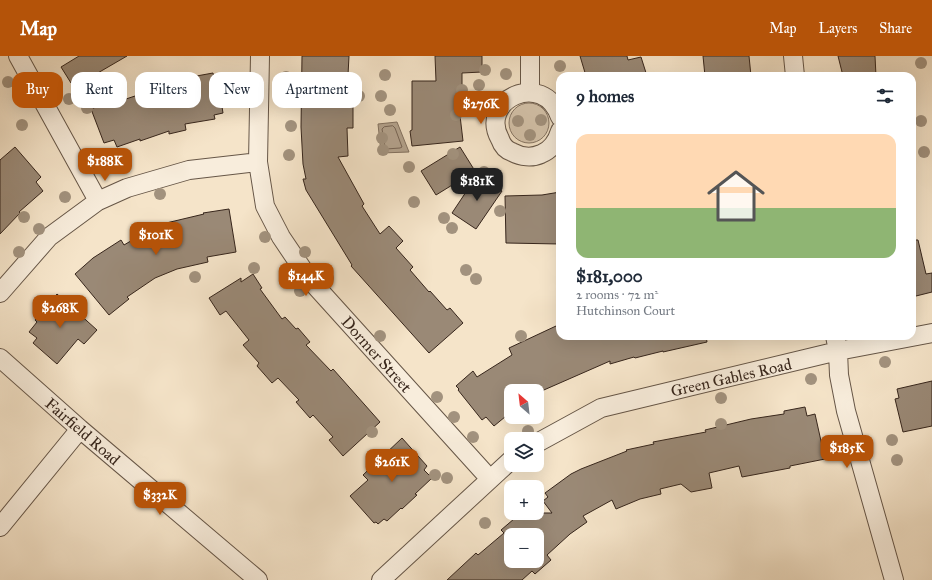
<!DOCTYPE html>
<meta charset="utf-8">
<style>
:root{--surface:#fff;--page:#f6f6f7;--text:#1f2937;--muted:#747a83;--line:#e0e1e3;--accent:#b45309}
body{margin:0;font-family:"IM FELL Great Primer",serif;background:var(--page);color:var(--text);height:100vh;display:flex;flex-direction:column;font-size:15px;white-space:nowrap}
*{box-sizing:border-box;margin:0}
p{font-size:13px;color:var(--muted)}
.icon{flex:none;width:22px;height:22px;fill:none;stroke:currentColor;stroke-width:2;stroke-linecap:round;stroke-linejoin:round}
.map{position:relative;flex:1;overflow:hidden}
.drawer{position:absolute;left:556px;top:16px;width:360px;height:268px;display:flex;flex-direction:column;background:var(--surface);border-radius:12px;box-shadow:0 4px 16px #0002}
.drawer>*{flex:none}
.guide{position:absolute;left:12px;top:16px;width:380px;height:36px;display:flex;gap:8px}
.needle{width:26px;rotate:332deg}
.buttons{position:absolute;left:504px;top:328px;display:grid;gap:8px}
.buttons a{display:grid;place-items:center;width:40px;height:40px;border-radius:8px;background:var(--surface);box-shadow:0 4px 16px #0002;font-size:20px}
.price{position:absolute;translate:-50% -34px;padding:0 9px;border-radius:8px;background:var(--accent);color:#fff;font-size:13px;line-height:26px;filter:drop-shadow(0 1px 2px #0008)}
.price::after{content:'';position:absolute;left:50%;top:24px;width:12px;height:9px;margin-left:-6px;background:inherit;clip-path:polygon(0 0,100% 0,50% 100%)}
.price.active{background:#222;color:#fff}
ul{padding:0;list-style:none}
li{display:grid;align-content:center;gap:8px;height:212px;padding:0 20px}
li+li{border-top:1px solid var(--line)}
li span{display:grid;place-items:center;height:124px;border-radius:12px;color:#555}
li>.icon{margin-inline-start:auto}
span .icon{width:72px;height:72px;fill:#fffc;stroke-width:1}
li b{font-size:17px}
h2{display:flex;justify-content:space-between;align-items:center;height:48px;padding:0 20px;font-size:17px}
.pill{padding:0 14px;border-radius:12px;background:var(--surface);box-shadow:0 4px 16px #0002;font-size:14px;line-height:36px}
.pill.active{background:var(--accent);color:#fff}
header{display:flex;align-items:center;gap:24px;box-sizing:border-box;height:56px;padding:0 20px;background:var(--accent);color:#fff}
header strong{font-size:19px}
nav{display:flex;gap:22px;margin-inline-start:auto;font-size:14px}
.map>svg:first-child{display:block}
</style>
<header>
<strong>Map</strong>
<nav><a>Map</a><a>Layers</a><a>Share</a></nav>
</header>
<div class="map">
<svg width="932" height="524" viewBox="0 0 932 524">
<rect width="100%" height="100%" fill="#f5e4c9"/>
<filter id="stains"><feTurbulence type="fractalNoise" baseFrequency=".005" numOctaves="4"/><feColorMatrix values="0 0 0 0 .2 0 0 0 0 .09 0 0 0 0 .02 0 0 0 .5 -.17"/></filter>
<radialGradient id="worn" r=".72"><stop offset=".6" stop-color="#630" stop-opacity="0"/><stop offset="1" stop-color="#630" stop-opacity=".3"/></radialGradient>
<path fill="#d5c4ac" stroke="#867564" d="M509 67a20 20 0 1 1 40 0a20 20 0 1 1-40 0Z"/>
<path fill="#b4a38e" stroke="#827160" d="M397,66L409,96L381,97L378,68Z"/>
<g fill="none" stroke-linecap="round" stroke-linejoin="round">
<path stroke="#766455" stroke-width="1" d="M393,70L395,72L402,91L400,92L386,93L385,91L382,73L384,71Z"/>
</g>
<path fill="#9a8976" stroke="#37261c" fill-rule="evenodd" d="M79,0H127L84,25L82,21L71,27L61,11Z
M302,0H349L348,19H346V50H353V72H347L348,100L338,101L364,148L362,150L380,178L389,170L403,185L396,192L413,211L410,214L429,236L430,235L447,254L450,252L463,267L429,297L351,210L352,209L306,134L303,123H306L303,108L301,71Z
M435,0H482V16L462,17V51H459L463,85L412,90L410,75L412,74V25H436Z
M580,0H627L628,4L641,1L647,20H586Z
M703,0H749L751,20H705Z
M838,0H875L876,20H843Z
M213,17L215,26H218L223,57L214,59L215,63L185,68L186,74L169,78V75L140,85V83L117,91L114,84L104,87L91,53L116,43L117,46L159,32L158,27Z
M15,91L41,121L36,126L43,135L19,156L20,157L0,178V104Z
M460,91L475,115L436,139L421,115Z
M478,118L502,135L476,173L452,157Z
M560,136V188L506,187L505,140L542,139Z
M229,153L236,196L207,201L208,206L177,213L155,222L127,241L129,243L109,259L75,218L93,202L121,184L124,189L146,176V174L162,167V168L204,158L203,157Z
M912,184H918L926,218L932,217V236L912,241Z
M253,218L262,232L260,233L282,263L285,261L296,273L298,272L310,286L306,289L331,315L333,313L380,366L343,400L329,384L333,381L313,359L310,362L296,346L299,344L278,322L272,327L257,310L259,307L243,289L249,284L226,255L220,259L209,242L241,222V226Z
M57,238L97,274L84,288L78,283L57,308L33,287L37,282L29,276L37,266L35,264Z
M556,270L560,280H706L707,286L663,296V295L635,302L634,301L610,308V305L537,337V334L511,335V356L494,370L486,361L482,364L458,334L459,333L456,330L473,315L477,321L512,299L509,292Z
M932,325V370L903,376L895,343L899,342L897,333Z
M805,351L807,360L815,358L825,403L790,410V412L742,421L739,410L709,417L712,432L691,436L681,428L660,433L661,438L640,443L616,453L612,444L583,460L587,466L570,478L547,499L551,504L535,518L532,515L522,524H447L476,497L478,499L504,477L501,474L521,457H552L543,445L548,441L545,437L571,418L581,413L627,395L626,394L654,388L653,386L706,376L705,374L751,363L784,358V355ZM511,479H537V505H511Z
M402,382L427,410L424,414L432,422L415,438L417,439L402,453L401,452L387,465L384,463L378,468L376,466L374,467L350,440L368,424L363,419Z"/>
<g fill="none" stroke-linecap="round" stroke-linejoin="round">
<g stroke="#665647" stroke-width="20">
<path id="minor" d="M18,0L98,145
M260,0L258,106L265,150L281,181L310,224L490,423
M793,0L795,20
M530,36V0
M560,61C543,13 478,44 500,83C502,89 506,94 512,96C521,101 532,102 541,98C551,94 557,85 560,75
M0,237L49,181L98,145L127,132L189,114L258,106
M835,280L838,295L839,319L846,355L894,524
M0,302L80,373L258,524
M537,387L601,352L838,295L932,277
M0,471L80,373
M381,524L511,404"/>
</g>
<use href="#minor" stroke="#f8eddc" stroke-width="18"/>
</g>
<g fill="#a2927e">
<circle cx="921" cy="7" r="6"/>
<circle cx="560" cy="10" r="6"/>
<circle cx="485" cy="14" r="6"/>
<circle cx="506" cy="18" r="6"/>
<circle cx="385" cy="19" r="6"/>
<circle cx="286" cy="21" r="6"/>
<circle cx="8" cy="26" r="6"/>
<circle cx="479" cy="29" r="6"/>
<circle cx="220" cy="34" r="6"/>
<circle cx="462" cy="34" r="6"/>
<circle cx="85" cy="40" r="6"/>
<circle cx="359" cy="40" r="6"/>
<circle cx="381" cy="40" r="6"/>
<circle cx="69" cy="43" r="6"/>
<circle cx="87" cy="52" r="6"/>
<circle cx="469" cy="53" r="6"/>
<circle cx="484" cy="53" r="6"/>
<circle cx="390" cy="54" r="6"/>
<circle cx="456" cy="59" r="6"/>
<circle cx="541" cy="64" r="6"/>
<circle cx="518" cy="65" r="6"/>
<circle cx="921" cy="65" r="6"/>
<circle cx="22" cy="69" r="6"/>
<circle cx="291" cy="70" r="6"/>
<circle cx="530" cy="79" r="6"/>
<circle cx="382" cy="82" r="6"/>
<circle cx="383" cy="94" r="6"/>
<circle cx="924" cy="96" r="6"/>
<circle cx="453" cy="98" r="6"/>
<circle cx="289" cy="99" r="6"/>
<circle cx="108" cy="101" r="6"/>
<circle cx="409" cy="111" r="6"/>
<circle cx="484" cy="116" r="6"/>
<circle cx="478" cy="128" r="6"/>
<circle cx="160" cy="138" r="6"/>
<circle cx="65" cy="141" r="6"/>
<circle cx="414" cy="146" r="6"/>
<circle cx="500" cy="155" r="6"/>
<circle cx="24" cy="161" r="6"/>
<circle cx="444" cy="162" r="6"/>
<circle cx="452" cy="172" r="6"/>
<circle cx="39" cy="173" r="6"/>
<circle cx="265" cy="181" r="6"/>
<circle cx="19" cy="196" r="6"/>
<circle cx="305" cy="196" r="6"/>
<circle cx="254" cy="212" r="6"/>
<circle cx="466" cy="214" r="6"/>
<circle cx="195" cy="221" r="6"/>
<circle cx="328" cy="222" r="6"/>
<circle cx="476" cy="223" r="6"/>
<circle cx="300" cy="235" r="6"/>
<circle cx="380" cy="280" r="6"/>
<circle cx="521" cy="280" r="6"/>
<circle cx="885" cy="306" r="6"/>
<circle cx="811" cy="323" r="6"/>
<circle cx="437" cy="341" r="6"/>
<circle cx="721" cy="342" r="6"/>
<circle cx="454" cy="361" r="6"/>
<circle cx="721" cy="368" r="6"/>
<circle cx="528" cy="375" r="6"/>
<circle cx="372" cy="376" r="6"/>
<circle cx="473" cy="381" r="6"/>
<circle cx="892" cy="384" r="6"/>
<circle cx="897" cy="404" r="6"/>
<circle cx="435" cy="419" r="6"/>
<circle cx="447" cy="422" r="6"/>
<circle cx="485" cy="467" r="6"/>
</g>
<g text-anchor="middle" stroke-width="3" stroke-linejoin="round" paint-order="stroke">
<g font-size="16" fill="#37261c" stroke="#f8eddc">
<text transform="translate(377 298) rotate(48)" y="6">Dormer Street</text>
<text transform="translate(731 321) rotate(-13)" y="6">Green Gables Road</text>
<text transform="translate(83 375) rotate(41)" y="6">Fairfield Road</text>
</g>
</g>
<rect width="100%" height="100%" filter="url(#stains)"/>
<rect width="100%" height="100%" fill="url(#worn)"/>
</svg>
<div class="buttons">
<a><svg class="needle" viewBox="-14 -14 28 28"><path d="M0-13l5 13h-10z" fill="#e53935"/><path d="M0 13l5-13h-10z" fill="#747a83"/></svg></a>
<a><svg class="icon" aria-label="layers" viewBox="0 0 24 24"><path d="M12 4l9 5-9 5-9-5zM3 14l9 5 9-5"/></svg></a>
<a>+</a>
<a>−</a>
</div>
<b class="price" style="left:481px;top:69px">$276K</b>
<b class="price" style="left:105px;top:126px">$188K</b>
<b class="price active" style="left:477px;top:146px">$181K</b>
<b class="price" style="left:156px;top:200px">$101K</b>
<b class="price" style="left:306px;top:241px">$144K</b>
<b class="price" style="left:60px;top:273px">$268K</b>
<b class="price" style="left:847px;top:413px">$185K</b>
<b class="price" style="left:392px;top:427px">$261K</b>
<b class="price" style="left:160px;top:460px">$332K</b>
<div class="guide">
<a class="pill active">Buy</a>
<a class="pill">Rent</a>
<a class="pill">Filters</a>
<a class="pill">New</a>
<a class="pill">Apartment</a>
</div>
<section class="drawer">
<h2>9 homes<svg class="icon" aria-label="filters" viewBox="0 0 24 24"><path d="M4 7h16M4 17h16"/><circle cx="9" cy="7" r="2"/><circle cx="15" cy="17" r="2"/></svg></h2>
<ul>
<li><span style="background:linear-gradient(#ffd9b3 60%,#8fb573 0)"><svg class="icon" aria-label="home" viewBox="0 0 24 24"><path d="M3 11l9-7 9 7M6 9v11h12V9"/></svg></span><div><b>$181,000</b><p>2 rooms · 72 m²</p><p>Hutchinson Court</p></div></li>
</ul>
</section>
</div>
